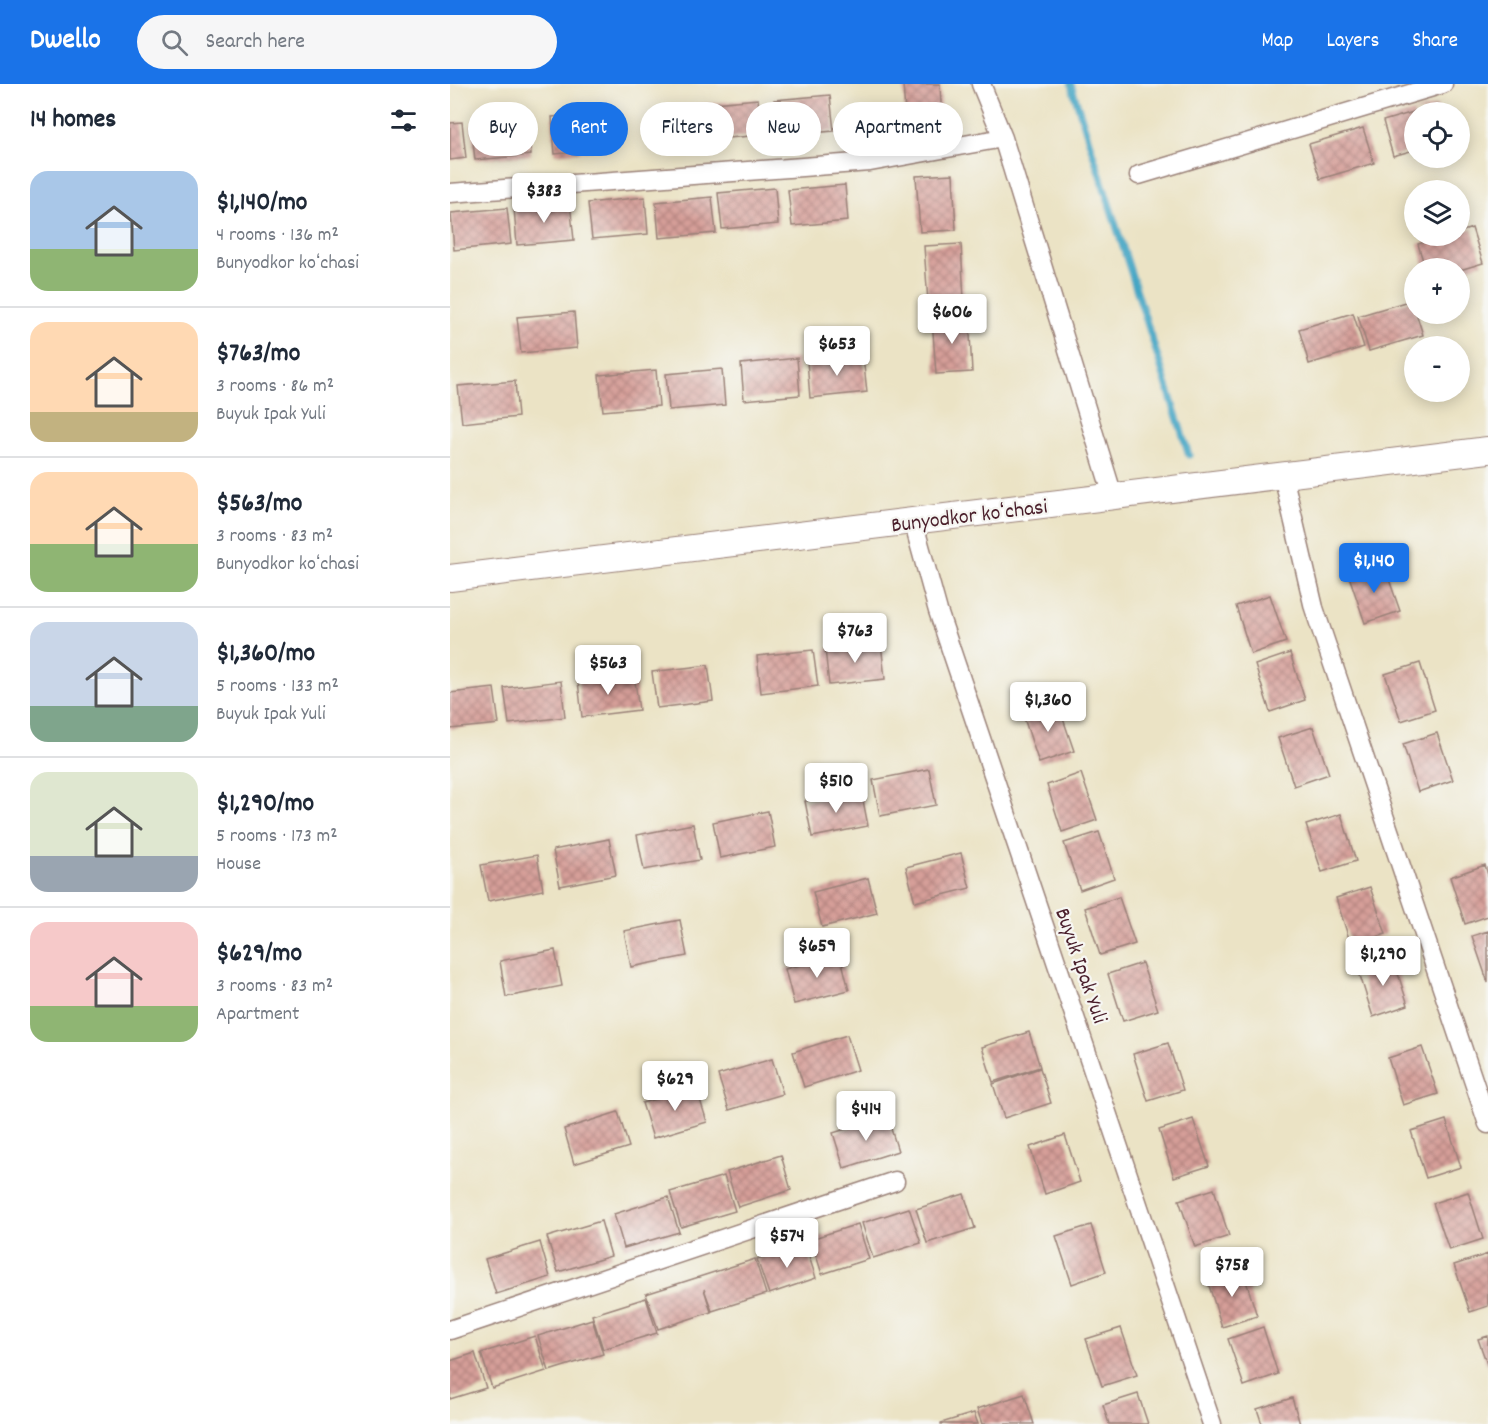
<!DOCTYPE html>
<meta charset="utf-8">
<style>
:root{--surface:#fff;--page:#f6f6f7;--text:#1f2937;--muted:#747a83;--line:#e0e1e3;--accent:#1a73e8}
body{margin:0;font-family:Dekko,sans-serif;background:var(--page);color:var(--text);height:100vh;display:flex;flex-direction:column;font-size:22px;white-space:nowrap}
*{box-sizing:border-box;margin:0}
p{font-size:20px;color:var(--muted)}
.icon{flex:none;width:33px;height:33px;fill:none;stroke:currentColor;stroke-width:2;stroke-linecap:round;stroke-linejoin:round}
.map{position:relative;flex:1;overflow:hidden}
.details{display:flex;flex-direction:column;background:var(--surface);width:450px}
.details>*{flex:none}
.guide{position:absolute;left:18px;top:18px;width:570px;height:54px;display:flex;gap:12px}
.controls{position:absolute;left:954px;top:18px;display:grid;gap:12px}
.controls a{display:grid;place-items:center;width:66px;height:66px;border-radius:50%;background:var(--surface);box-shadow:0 3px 15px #0003;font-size:30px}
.price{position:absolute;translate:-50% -51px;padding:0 14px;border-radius:6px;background:#fff;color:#222;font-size:20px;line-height:39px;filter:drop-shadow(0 2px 3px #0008)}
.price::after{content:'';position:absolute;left:50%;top:36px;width:18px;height:14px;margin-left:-9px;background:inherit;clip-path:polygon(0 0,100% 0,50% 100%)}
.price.selected{background:var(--accent);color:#fff}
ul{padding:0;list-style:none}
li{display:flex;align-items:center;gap:18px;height:150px;padding:0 30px}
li+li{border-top:2px solid var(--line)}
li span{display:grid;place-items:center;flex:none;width:168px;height:120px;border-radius:18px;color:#555}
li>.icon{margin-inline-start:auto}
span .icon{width:72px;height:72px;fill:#fffc;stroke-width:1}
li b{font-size:26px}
h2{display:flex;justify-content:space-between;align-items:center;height:72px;padding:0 30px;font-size:26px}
.chip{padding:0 21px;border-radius:27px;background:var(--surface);box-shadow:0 3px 15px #0003;font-size:21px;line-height:54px}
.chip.selected{background:var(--accent);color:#fff}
header{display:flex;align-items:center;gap:36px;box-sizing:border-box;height:84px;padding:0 30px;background:var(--accent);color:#fff}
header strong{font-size:28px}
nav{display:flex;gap:33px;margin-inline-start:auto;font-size:21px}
.search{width:420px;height:54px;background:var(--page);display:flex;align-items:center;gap:15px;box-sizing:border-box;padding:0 21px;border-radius:33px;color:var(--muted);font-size:22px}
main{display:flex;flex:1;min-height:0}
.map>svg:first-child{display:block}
</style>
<header>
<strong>Dwello</strong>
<div class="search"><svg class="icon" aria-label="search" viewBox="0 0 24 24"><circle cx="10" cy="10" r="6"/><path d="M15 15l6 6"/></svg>Search here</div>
<nav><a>Map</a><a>Layers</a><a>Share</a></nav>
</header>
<main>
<section class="details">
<h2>14 homes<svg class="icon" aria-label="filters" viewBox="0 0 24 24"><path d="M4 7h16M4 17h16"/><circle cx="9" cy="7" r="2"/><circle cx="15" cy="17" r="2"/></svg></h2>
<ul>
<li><span style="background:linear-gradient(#a9c7e8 65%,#8fb573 0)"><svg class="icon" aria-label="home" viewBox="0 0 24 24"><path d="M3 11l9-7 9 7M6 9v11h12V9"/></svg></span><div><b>$1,140/mo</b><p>4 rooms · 136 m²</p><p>Bunyodkor koʻchasi</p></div></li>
<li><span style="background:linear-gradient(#ffd9b3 75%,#c2b280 0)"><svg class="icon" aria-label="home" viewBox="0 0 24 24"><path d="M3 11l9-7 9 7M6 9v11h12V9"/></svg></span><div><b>$763/mo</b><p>3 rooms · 86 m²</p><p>Buyuk Ipak Yuli</p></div></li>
<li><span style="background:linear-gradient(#ffd9b3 60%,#8fb573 0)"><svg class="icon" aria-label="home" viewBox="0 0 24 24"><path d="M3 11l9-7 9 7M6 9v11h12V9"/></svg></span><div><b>$563/mo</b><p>3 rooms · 83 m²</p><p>Bunyodkor koʻchasi</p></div></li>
<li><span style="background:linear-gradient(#c9d6e8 70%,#7fa58c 0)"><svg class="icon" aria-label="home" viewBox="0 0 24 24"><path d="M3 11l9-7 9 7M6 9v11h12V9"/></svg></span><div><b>$1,360/mo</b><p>5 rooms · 133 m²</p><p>Buyuk Ipak Yuli</p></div></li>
<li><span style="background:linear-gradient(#dfe7d0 70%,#9aa5b1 0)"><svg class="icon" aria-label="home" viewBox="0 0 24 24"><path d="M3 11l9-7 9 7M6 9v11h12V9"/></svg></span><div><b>$1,290/mo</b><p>5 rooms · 173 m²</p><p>House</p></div></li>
<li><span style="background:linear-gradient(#f6c9c9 70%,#8fb573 0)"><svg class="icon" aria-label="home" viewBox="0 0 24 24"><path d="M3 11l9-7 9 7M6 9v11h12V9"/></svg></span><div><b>$629/mo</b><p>3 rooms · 83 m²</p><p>Apartment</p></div></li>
</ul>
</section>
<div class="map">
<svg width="1038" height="1340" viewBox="0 0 1038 1340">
<defs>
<pattern id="building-cross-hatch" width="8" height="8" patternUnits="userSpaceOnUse" patternTransform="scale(1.5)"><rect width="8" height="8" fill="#d69f99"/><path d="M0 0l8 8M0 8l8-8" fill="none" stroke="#b0817d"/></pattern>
</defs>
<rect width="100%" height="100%" fill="#f6f6f2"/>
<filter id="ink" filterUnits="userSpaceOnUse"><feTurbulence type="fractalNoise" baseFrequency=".0167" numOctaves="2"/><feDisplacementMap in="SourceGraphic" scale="12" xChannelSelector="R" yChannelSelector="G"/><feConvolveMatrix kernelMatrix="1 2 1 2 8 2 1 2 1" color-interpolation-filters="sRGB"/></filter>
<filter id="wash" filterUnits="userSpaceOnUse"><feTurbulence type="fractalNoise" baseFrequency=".008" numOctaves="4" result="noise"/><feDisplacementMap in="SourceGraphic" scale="24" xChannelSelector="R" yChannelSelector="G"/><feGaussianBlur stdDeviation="1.35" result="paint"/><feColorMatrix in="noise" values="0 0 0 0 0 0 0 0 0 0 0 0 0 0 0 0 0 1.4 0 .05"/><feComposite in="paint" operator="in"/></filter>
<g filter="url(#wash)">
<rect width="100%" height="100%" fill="#ebe3c5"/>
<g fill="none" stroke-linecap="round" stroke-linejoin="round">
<path stroke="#44a6c4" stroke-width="7" d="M621,0L739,371"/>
</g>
<g id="blocks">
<path fill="url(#building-cross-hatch)" d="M453,0H490L492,40L456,42Z
M380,11L384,47L327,52L324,16Z
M308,15L312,51L255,56L252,20Z
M987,21L989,28H964V66L943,72L933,37Z
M158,28L161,65L105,70L102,33Z
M78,35L81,71L25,76L21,40Z
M12,38L16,74L0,76V39Z
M913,44L924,79L870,95L859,60Z
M503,90L506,146L470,148L466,92Z
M395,101L398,137L342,142L338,106Z
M325,104L328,140L272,145L268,109Z
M195,113L198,150L142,155L138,119Z
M262,113L266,149L209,154L206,118Z
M120,119L124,156L67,161L64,124Z
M57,124L61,160L4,166L1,129Z
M1022,144L1033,179L1010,186L975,184L968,160L998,152H1010V148Z
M511,160L514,216L478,218L474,162Z
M962,216L973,251L919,267L908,232Z
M124,228L127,264L71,269L67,233Z
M903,229L914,263L859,280L849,245Z
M519,232L522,288L486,290L482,234Z
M413,272L417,308L360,314L357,277Z
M347,274L350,311L294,316L291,280Z
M272,285L275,321L219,326L216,290Z
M206,286L209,322L153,327L149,291Z
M65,297L68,333L12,339L8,302Z
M934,481L950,527L915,539L899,492Z
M820,511L836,558L801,570L786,522Z
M431,559L435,595L379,601L375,565Z
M363,566L368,602L311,609L307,572Z
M840,569L855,616L820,628L805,581Z
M970,579L985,626L951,637L935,590Z
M258,581L263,617L207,624L202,588Z
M184,590L189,626L132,633L128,597Z
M111,597L115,633L59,640L54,604Z
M44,604L49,640L0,645V609Z
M608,620L624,667L589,679L573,631Z
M863,643L879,690L844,702L828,654Z
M987,649L1003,696L968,708L953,660Z
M479,685L486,721L430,732L423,696Z
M631,689L647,736L612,748L597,701Z
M411,706L418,742L362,753L355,717Z
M318,727L325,763L270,774L263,738Z
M891,730L906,777L872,788L856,741Z
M243,740L250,776L194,786L187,751Z
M649,748L664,794L630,806L614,759Z
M159,755L166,791L110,802L103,766Z
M511,769L520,804L465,818L456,783Z
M87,771L93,806L38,817L31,781Z
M1035,781L1038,791V832L1015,840L1000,793Z
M418,794L427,829L372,843L363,808Z
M920,803L936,850L901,861L886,814Z
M669,813L685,860L650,871L635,824Z
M230,836L237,872L181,883L174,847Z
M1038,847V899L1022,852Z
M105,866L112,902L56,913L50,877Z
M390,870L399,906L344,920L335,885Z
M943,874L958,921L923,933L908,885Z
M692,879L708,926L673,937L658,890Z
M579,948L590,983L543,998L532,963Z
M397,951L408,986L354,1003L343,968Z
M718,959L733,1006L698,1017L683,970Z
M972,963L988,1010L953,1021L938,974Z
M322,975L333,1010L279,1026L268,991Z
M590,984L601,1019L554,1034L543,1000Z
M246,1003L257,1038L203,1054L192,1019Z
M168,1028L179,1063L124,1080L114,1045Z
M437,1032L448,1067L394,1084L383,1049Z
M743,1035L759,1082L724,1093L709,1046Z
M996,1036L1011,1083L976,1094L961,1047Z
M615,1051L630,1098L595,1110L580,1063Z
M331,1071L341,1106L288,1123L277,1088Z
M274,1092L285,1127L231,1143L220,1108Z
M764,1105L779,1152L745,1163L729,1116Z
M1018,1108L1033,1155L999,1166L983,1119Z
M514,1110L525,1144L477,1159L466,1125Z
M218,1113L229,1148L174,1164L164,1130Z
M459,1124L471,1159L423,1174L412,1139Z
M151,1137L161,1172L108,1188L97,1153Z
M408,1140L419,1175L372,1190L361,1155Z
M641,1141L656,1188L622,1200L606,1152Z
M90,1158L100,1193L46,1210L35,1175Z
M355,1160L366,1194L319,1210L307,1175Z
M1038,1170V1222L1020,1228L1004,1181Z
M305,1175L316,1210L262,1227L254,1205L261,1228L208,1245L196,1210Z
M792,1184L807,1232L772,1243L757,1195Z
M196,1214L207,1249L153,1265L142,1231Z
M142,1235L153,1270L99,1287L88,1252Z
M813,1243L828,1290L794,1302L778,1255Z
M671,1244L687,1291L652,1302L636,1255Z
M85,1252L96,1287L42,1304L31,1269Z
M1038,1252V1283L1028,1255Z
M25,1269L36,1304L0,1315V1277Z
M574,1310L584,1340H532L527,1325Z
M688,1310L698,1340H659L653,1321Z
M842,1314L850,1340H812L807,1325Z
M524,1329L528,1340H491V1339Z"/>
</g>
</g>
<g filter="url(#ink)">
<use href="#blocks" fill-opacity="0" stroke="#9a8178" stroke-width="1.5"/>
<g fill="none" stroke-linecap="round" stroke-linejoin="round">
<g stroke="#9a8178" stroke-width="21">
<path id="street" d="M531,0L553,54L663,412
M689,91L993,0
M0,109L420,78L553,54
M833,391L864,524L1038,1040
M463,437L488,527L762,1340
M0,1246L445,1097"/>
</g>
<g stroke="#9a8178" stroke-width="28">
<path id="secondary" d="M0,494L1038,366"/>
</g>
<use href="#street" stroke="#fff" stroke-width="18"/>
<use href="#secondary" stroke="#fff" stroke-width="26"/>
</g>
</g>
<g text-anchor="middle" stroke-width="4.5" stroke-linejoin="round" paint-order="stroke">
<g font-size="22" fill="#4a1f2b" stroke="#f6f6f2">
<text transform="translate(519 430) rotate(-7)" y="8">Bunyodkor koʻchasi</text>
<text transform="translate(633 881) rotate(71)" y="8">Buyuk Ipak Yuli</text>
</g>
</g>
</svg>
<div class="controls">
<a><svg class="icon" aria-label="locate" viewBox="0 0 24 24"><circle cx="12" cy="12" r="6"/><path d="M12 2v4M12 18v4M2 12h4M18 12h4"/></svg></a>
<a><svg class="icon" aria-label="layers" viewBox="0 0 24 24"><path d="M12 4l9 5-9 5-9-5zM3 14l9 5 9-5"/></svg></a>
<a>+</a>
<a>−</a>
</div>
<b class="price" style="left:94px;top:140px">$383</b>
<b class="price" style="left:502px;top:261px">$606</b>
<b class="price" style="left:387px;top:293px">$653</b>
<b class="price selected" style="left:924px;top:510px">$1,140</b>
<b class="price" style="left:405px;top:580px">$763</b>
<b class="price" style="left:158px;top:612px">$563</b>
<b class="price" style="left:598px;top:649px">$1,360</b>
<b class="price" style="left:386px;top:730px">$510</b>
<b class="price" style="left:367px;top:895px">$659</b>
<b class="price" style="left:933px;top:903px">$1,290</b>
<b class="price" style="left:225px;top:1028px">$629</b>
<b class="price" style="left:416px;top:1058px">$414</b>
<b class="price" style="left:337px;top:1185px">$574</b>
<b class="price" style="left:782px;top:1214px">$758</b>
<div class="guide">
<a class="chip">Buy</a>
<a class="chip selected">Rent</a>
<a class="chip">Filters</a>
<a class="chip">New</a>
<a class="chip">Apartment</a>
</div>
</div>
</main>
